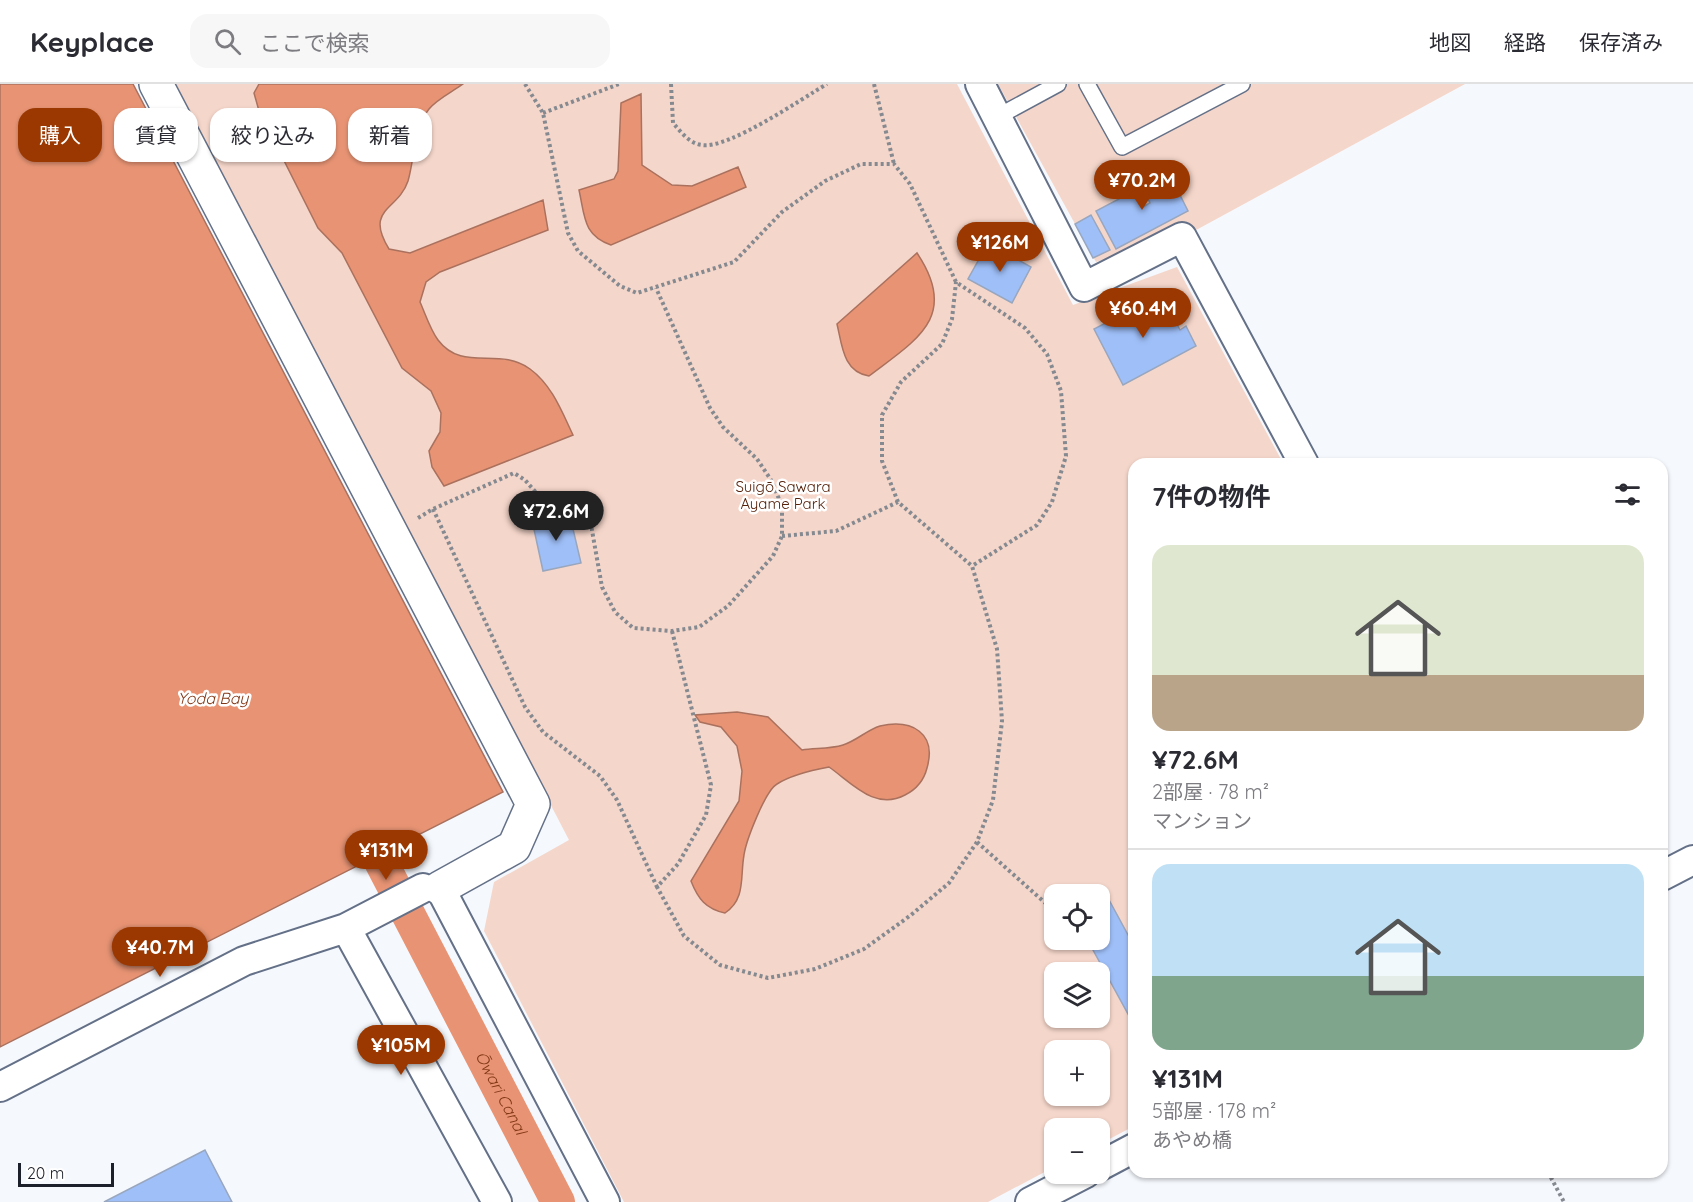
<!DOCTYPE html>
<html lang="ja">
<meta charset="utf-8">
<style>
:root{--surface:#fff;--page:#f7f7f7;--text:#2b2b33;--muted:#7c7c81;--line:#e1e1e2;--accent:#9b3801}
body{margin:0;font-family:Quicksand,"Noto Sans JP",sans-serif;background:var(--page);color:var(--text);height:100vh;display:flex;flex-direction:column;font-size:22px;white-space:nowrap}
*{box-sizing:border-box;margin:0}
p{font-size:20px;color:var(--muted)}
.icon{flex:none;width:33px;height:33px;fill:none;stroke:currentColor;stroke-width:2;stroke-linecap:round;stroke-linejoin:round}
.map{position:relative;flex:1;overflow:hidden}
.sheet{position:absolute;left:1128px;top:374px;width:540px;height:720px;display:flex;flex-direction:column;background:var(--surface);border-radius:18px;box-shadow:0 2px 4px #0004}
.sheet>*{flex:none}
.guide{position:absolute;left:18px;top:24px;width:570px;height:54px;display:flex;gap:12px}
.controls{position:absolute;left:1044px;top:800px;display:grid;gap:12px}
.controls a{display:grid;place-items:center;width:66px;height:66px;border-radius:12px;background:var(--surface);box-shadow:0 2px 4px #0004;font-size:30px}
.scale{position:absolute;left:18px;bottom:15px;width:96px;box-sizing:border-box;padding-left:6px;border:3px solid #1b202a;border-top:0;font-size:16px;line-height:21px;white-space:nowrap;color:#1b202a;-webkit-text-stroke:4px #fff;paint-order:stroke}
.price{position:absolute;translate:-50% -51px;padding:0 14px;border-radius:21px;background:var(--accent);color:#fff;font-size:20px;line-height:39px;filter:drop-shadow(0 2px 3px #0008)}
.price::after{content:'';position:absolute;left:50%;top:36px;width:18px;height:14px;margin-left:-9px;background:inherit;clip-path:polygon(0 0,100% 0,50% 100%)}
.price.on{background:#222;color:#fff}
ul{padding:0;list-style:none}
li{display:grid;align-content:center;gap:12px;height:318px;padding:0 24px}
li+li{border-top:2px solid var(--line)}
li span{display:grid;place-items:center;height:186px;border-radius:18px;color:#555}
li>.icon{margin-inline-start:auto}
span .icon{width:108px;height:108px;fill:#fffc;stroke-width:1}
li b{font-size:26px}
h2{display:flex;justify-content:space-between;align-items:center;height:72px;padding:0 24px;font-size:26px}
.tag{padding:0 21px;border-radius:18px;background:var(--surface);box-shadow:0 2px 4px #0004;font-size:21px;line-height:54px}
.tag.on{background:var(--accent);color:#fff}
header{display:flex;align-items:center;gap:36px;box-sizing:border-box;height:84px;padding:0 30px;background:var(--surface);border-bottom:2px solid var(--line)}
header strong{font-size:28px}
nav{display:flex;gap:33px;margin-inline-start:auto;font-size:21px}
.search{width:420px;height:54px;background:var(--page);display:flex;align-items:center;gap:15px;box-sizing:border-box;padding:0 21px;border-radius:18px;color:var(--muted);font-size:22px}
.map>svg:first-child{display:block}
</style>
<header>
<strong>Keyplace</strong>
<div class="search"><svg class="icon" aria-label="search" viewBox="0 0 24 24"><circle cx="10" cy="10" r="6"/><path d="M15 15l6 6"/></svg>ここで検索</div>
<nav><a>地図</a><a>経路</a><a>保存済み</a></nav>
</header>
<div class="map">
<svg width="1693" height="1118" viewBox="0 0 1693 1118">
<rect width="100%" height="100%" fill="#f5f8fd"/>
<path fill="#f5d6ca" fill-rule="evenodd" d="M176,0H957L1073,221L1177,183L1283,379L1134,380V1042L1100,1060V1044H1054V1083L988,1118H624L484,847L494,798L569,756ZM1054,810H1100V855H1054ZM1054,888H1100V933H1054ZM1054,966H1100V1011H1054Z
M998,0H1465L1198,145L1096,178Z"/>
<path fill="#e89474" stroke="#aa715e" stroke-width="1.5" d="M0,0H133L503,708L0,963Z
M259,0H463C452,8 437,15 429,25C413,45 415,73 408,97C398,127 364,124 389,165L410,169L543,116L548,146L440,188L426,198L420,218C425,229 430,245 438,256C463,289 499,262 530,285C552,301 562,328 573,351L444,402L432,383L429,367L440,348L441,329L431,307L402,284L342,169L318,144L259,27L254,9Z
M641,10L642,81L672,101L692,102L738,83L746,103L611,161C583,151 585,133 579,106L614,95L618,87L621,19Z
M917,169C960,233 916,256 869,292C843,288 842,261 837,240Z
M737,628L768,633L802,666C815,664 830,665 843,661C856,657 867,646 880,642C912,635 937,649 927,684C924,696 917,705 905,711C875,727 852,699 829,683C813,686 791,691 777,700C765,707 746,757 744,771C740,793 746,815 725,829C706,825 698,815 691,797L739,717L742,687L737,662L721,643L700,638L695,631Z"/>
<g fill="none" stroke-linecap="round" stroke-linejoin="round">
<path stroke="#e89474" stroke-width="34" id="s1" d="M353,731L378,772L558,1118"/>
</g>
<path fill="#9fbff8" stroke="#98a6be" stroke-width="1.5" d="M1168,87L1188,127L1116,165L1096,127L1134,107L1143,123L1150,119L1141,101Z
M1091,131L1110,166L1093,174L1075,140Z
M988,159L1031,183L1012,219L968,195Z
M1161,210L1180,246L1186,242L1196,262L1123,301L1094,245Z
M569,428L581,479L543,487L532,436Z
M1108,814L1134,862V941L1087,855H1100V818Z
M205,1066L232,1118H104Z"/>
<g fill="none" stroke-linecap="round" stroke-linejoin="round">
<g stroke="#637087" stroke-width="18">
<path id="service" d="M1087,0L1122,63L1242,0
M997,33L1058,0"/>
</g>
<g stroke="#637087" stroke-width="32">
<path id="minor" d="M980,0L1084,203L1182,153L1304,380
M1662,792L1693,776
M440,804L605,1118
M346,844L497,1118
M0,1003L244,877L346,844L423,804
M1100,1082L1134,1064
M1030,1118L1086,1089"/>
</g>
<g stroke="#637087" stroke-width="36">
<path id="tertiary" d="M156,0L533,720L514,763L440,804"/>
</g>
<path stroke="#858990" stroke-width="4" stroke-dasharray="3 3" stroke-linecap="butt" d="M525,0L543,29L568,149L578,167L620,202L637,209L734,178L782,128L825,97L861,80H894L910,100L956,198L1025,244L1047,270L1061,307L1066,372L1052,418L1037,441L972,482
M671,0L673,39C681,48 690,60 702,61C729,65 801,15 827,0
M874,0L894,80
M543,29L619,0
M433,425L525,623L543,648L600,692L617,716L657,803
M418,434L433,425L514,389L525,396L539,412L572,415L583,423L590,435L602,503L615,528L633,544L672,547L699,543L728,522L773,472L782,452V422L771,396L757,375L723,343L710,324L656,204
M782,452L836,447L898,418
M672,547L711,701L706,731L678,780L657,803L684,852L720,881L768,894L815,885L864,865L911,831L949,799L977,758L993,716L1002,637L997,565L972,482L898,418L882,377V331L901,298L942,260L952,235L956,198
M977,758L1051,824
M1548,1088L1564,1118"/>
<use href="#service" stroke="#fff" stroke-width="15"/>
<use href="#minor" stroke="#fff" stroke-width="28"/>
<use href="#tertiary" stroke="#fff" stroke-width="33"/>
</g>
<g text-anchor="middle" stroke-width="5" stroke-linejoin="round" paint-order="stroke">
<g font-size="15" fill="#55210a" stroke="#fff">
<text x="783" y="408">Suigō Sawara<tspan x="783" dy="17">Ayame Park</tspan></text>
</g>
<g font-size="16" font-style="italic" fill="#823716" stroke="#fff">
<text x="213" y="620">Yoda Bay</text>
<text dy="6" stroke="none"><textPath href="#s1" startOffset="315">Ōwari Canal</textPath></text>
</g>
</g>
</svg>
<div class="controls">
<a><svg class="icon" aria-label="locate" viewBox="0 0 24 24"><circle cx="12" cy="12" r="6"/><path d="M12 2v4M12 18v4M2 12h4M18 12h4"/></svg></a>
<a><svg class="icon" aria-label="layers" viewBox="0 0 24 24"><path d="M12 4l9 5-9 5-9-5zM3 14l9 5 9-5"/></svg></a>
<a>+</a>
<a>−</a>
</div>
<div class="scale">20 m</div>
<b class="price" style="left:1142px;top:127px">¥70.2M</b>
<b class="price" style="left:1000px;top:189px">¥126M</b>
<b class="price" style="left:1143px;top:255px">¥60.4M</b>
<b class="price on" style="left:556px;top:458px">¥72.6M</b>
<b class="price" style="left:386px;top:797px">¥131M</b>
<b class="price" style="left:160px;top:894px">¥40.7M</b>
<b class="price" style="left:401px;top:992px">¥105M</b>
<div class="guide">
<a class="tag on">購入</a>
<a class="tag">賃貸</a>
<a class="tag">絞り込み</a>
<a class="tag">新着</a>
</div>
<section class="sheet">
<h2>7件の物件<svg class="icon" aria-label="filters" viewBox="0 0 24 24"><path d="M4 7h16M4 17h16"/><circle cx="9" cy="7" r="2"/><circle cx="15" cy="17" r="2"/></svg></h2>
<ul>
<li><span style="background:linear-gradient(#dfe7d0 70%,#b9a48a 0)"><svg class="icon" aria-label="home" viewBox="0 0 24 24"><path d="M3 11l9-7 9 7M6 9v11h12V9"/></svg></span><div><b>¥72.6M</b><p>2部屋 · 78 m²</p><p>マンション</p></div></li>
<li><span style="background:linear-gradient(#bfe0f5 60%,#7fa58c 0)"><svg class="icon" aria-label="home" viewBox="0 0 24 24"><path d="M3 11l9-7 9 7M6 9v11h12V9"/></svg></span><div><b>¥131M</b><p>5部屋 · 178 m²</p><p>あやめ橋</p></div></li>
</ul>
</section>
</div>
